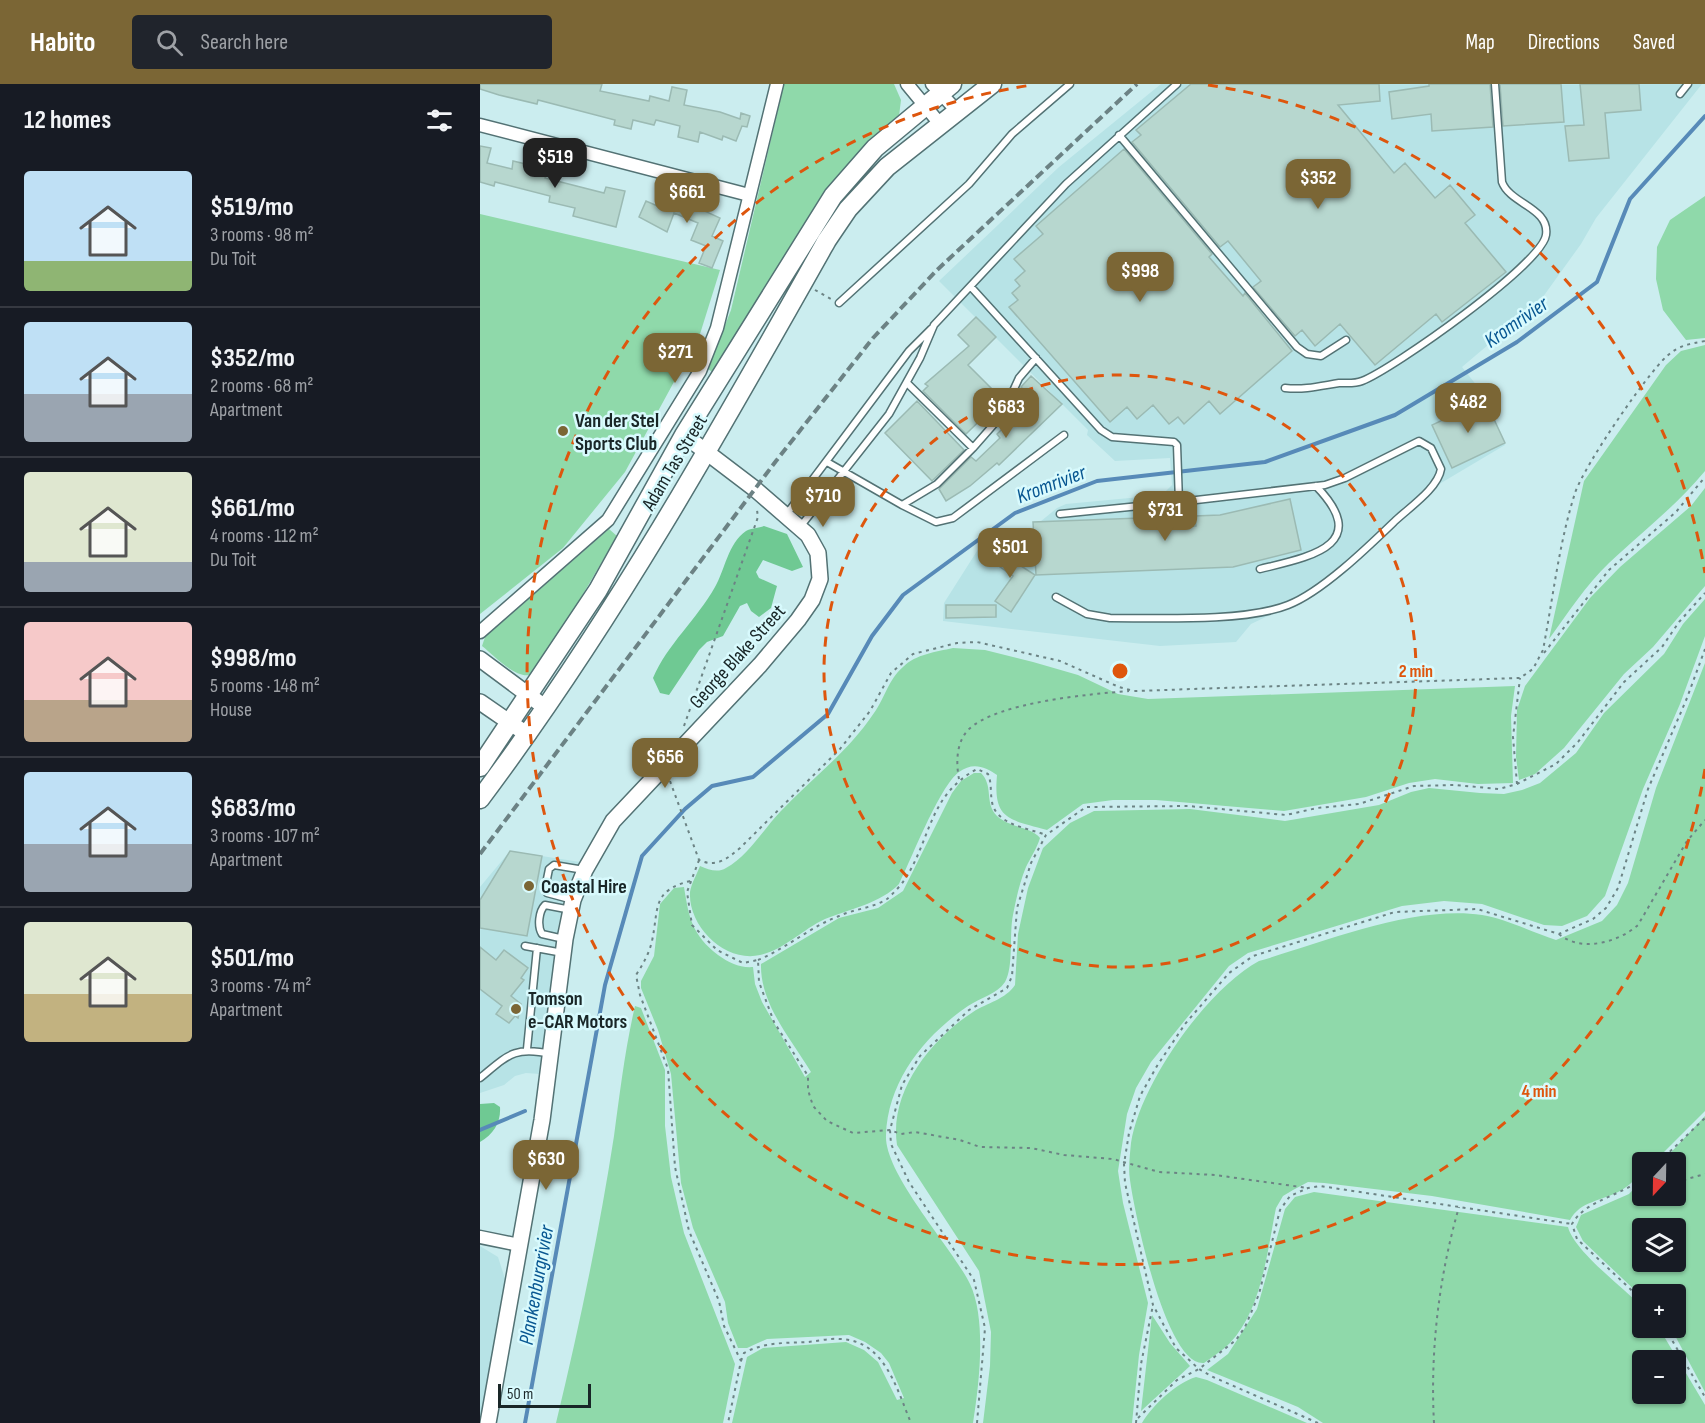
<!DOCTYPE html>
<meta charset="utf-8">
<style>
:root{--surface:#171b24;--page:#20242c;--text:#f1f3f6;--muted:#9ea1a6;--line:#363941;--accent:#7b6635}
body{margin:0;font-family:"Sofia Sans Condensed",sans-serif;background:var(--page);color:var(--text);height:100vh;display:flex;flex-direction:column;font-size:22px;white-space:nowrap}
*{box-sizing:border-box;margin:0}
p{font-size:20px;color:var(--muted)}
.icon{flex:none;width:33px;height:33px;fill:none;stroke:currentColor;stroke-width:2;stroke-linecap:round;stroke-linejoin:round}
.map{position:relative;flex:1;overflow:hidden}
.details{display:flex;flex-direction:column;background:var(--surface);width:480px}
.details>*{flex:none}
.needle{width:39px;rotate:202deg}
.buttons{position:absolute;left:1152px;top:1068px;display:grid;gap:12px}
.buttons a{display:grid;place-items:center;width:54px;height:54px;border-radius:6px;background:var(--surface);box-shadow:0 2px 4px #0004;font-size:30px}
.scale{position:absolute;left:18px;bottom:15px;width:93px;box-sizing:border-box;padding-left:6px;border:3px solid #192627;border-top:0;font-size:16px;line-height:21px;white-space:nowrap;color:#192627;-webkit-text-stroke:4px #d8fafd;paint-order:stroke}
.price{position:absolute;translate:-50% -51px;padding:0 14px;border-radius:12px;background:var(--accent);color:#fff;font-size:20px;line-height:39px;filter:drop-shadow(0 2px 3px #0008)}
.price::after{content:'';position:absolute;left:50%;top:36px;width:18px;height:14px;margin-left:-9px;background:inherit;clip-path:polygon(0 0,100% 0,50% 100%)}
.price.current{background:#222;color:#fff}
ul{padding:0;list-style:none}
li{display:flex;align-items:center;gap:18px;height:150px;padding:0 24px}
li+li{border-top:2px solid var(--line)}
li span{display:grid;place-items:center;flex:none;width:168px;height:120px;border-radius:6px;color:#555}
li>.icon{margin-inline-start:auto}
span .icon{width:72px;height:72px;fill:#fffc;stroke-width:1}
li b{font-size:26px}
h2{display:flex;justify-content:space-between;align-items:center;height:72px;padding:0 24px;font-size:26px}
header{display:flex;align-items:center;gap:36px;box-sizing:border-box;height:84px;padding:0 30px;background:var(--accent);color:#fff}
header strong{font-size:28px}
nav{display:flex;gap:33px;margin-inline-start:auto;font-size:21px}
.search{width:420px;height:54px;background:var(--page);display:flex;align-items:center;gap:15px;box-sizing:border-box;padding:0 21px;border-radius:6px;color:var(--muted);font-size:22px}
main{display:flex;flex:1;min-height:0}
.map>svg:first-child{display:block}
</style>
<header>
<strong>Habito</strong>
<div class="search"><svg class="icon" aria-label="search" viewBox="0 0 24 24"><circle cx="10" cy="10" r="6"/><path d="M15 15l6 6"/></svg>Search here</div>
<nav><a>Map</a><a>Directions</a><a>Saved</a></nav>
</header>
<main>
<section class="details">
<h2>12 homes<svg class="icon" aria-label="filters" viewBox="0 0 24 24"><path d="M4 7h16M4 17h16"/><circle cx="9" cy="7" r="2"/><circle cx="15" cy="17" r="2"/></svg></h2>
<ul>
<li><span style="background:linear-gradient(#bfe0f5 75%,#8fb573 0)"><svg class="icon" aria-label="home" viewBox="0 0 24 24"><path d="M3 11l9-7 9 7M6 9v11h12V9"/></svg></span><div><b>$519/mo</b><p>3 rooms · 98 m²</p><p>Du Toit</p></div></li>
<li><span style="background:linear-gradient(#bfe0f5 60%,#9aa5b1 0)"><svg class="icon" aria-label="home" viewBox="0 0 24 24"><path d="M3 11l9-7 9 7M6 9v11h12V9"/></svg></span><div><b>$352/mo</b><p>2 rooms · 68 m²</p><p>Apartment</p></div></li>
<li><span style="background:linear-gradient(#dfe7d0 75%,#9aa5b1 0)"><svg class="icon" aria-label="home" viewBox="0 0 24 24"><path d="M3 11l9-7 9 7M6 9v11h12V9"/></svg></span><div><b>$661/mo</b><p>4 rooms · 112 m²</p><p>Du Toit</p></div></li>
<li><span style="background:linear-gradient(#f6c9c9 65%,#b9a48a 0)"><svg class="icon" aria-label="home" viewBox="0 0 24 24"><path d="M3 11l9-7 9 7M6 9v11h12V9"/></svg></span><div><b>$998/mo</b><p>5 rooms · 148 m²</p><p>House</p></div></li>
<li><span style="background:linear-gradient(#bfe0f5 60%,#9aa5b1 0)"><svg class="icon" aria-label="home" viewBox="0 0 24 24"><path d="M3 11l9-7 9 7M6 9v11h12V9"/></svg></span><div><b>$683/mo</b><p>3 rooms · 107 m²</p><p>Apartment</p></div></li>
<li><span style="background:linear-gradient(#dfe7d0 60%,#c2b280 0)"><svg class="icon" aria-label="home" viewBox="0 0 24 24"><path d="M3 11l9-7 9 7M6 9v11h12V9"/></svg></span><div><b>$501/mo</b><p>3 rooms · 74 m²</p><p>Apartment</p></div></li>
</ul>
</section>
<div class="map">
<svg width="1225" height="1339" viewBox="0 0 1225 1339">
<rect width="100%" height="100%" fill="#cbedef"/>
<path fill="#b7e3e6" d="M681,0H1222L1116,134L1101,160L1060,217L982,283L1005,312L1025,361L961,399L895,462L832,511L771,540L756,558L680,562L463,537L464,519L504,456L520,464L538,456L577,424L586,420L671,412L684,409L692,401L690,374L635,377L607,351L608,346L459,197L579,83Z
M30,767L100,778L86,811L78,843L60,990L46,989L35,992L24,1001L0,1009V803Z
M0,1162L18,1173L26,1198L0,1339Z"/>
<path fill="#8fd9aa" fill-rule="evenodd" d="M304,0H414L421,16L419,32L234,289L228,285L251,226Z
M1225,112V254L1206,256L1183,226L1176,195L1177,163L1190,136Z
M0,130L240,186L220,250L145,388L83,464L0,530Z
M1225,261V387C1195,423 1163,447 1129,479C1106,501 1088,529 1069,555L1104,397L1186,281L1201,267Z
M1225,404V502L1173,563L1144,590L1084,664L1055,690L1039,696L1036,673L1037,626L1045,602L1110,514L1140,483L1211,422Z
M129,445L137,452L58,587C41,602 16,573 2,562L5,553Z
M1225,515V552L1200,620L1163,705L1125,812L1107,832L1082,842L1064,841L1002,820L964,817L922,822L768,869L749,882L671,978L656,1004L647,1030L638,1087L643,1119L668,1219L659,1271L652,1339H503L510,1282L511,1248L499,1187L417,1061C409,1008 450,956 493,928C507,919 526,915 535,901L538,850L548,804L563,764L590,739L614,727L710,725L805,737L899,721L931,708L949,704L1000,709L1024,710L1042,706L1060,699L1096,669L1124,629L1184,570L1203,540Z
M473,564L505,566L553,578L598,591L638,610L668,615L1035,602L1031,632L1033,699L998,700L955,695L929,699L886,713L804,727L676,716H633L603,720L567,746C528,735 513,736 517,691C505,682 492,678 479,688C459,703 432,774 419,800C401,819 370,825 345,835C323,845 304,866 280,871C246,879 208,843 210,808C211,800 217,790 220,782C229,786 238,789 246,784C268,772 283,746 300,728C332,694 368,668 394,629C405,614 408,596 423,583C436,570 456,568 473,564Z
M1225,579V1027L1174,1078H1162V1089C1155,1095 1148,1103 1140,1107C1122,1117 1100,1117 1090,1136L952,1112L844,1099L828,1098L813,1106L803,1112L796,1124C787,1168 782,1225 750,1259C742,1267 732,1273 724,1279C686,1283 654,1126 650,1096C648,1085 650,1070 651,1059C660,1000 727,905 779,877C845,858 933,821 1002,831C1026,835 1052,848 1076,856L1122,837L1137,821L1148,799L1176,704Z
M494,689H501C514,702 504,719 517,732C530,744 552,743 560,754C557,764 551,773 546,783C540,797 536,815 533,831C529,849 534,883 525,898C517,910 500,914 488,922C444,952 408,997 406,1051C404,1090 472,1163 490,1200C507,1236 499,1301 493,1339H252L267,1273L283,1264L366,1258L384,1266L398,1278L417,1316L424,1314L409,1279L401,1269L385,1258L369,1251L287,1255L267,1264H258L248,1239L245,1218L213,1144L201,1099L191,990L178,946L161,904V897L174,872L180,820L194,804L204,803C209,834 212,851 238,871C249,879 260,884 273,883L275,900L282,918L325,993L331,988C311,955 280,920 281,880L359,834L398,824L423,807L472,709L481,697Z
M155,922L161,924L185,986V1042L191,1093L204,1149L255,1280L243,1339H76C99,1244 119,1149 134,1052C140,1008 145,965 155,922Z
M1225,1032V1308L1191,1244H1196V1210H1162V1213L1103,1157L1096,1143L1101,1131L1149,1110L1162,1096V1112H1196V1078H1182ZM1162,1144H1196V1178H1162Z
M834,1108L1088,1143C1094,1167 1144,1204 1162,1223V1244H1179L1225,1321V1339H843L818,1323L727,1286L748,1270L777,1225L805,1125L815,1113ZM1162,1276H1196V1310H1162Z
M672,1231L690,1259L710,1282L661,1327Z
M716,1293L727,1296L827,1339H662C673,1321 696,1299 716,1293Z"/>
<path fill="#6fc993" d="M284,442L307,450L323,483L312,487L283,476L276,488L279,494L297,502L291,524L279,533L271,527L267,519L260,522L243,552L227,558L219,566L189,611L180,609L173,594C187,561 217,535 235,503C245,486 248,459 266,447C271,444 279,444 284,442Z
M14,1019L20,1023C21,1038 14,1050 0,1058V1020Z"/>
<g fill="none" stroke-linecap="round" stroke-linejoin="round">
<path stroke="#578ab8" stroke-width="4" d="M0,1046L45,1027
M45,1339L125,901L162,772L205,725L232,702L273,693L348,630L392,552L423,511L535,429L617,397L785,378L915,331L1037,258L1117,198L1150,115L1225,32"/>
</g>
<path fill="#b7d7cf" stroke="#9bbab3" stroke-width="1.5" d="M0,0H122L120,7L169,17L170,12L189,17L192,3L207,6L204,21L240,28L260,35L261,29L270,32L267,43L262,42L256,57L243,52L242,56L220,48L218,58L198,53L200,42L176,36L174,41L153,36L151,45L134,41L135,36L58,16L57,20L19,11L0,5Z
M711,0H899L900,17L858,21L914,89L925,79L955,114L970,101L995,131L985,139L1026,188L962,238L956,230L895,281L860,240L835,262L822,246L815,252L773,203L781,197L748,157L740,163L652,58L661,51L656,46Z
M949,0H1010L1013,43L952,47L951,30L912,35L909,8L949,2Z
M1020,0H1081L1084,38L1023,42Z
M1100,0H1159L1161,26L1125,29L1129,74L1089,77L1085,42L1104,41Z
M0,62L11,64L7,79L32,85L33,77L54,82L55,76L69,80L65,94L124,109L126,103L145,107L136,143L93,132L95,124L69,118L70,112L15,98L14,102L0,98Z
M644,65L732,170L729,173L763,212L765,209L812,267L740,330L729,317L704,340L698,333L689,340L673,321L657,335L647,323L630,338L529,223L538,216L532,209L540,202L535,196L545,187L534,175L563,150L556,142Z
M188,110L240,134L232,152L243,157L232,184L219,179L226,162L211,156L218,139L194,129L187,148L159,133L166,117L182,124Z
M496,233L516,253L488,281L522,315L486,350L443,307L448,302L445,300L489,262L478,251Z
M551,292L582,320L519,381L517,379L490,402L466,417L459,405L491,373L496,377L520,354L517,350L553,315L541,303Z
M1005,316L1025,359L972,384L952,341Z
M437,317L484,366L452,397L405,349Z
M810,415L821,466L753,483L556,491L553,438L660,434L661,444L716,442L715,432L740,431Z
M510,462L555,491L531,528L515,517L533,492L503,471Z
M466,521H516V533L466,534Z
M30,767L62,772L47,852L0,844V816Z
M0,863L16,876L24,866L48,884L41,894L44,896L31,912L41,920L38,934L35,932L29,939L16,930L22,922L0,905Z"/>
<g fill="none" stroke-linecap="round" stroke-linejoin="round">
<g stroke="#537274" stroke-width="9">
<path id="service" d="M1200,10L1208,0
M639,51L817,263L827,270L841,272L866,256
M491,203L621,346L632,353L694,358L697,361L699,418L845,401L865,394L939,357L951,364L961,385C958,404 930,423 916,436C889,462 842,508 808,521C766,538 677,534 630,534L607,530L576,513
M359,219L489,100L532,50L590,0
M427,299L493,364
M805,304C825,306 840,302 859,299C867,299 875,300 882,297C913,285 1062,180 1066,151C1070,124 1030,120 1022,98L1015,0
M347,378L422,421L457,400L493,364L522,331L539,294L556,274
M422,421L456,438L473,434L584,351
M580,430L699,418
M306,431L429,267L451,245
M320,443L409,330L440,274L454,241L586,100L697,0
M780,485C828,473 894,462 836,402
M93,816L67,809L65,805L69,785L74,781L104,786
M84,855L62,850C57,842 59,827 65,821L91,826
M45,862L83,869
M47,965L57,864
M0,994C28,971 34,962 71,970"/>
</g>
<g stroke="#537274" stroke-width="15">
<path id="minor" d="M427,0L460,40
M452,0L477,27
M0,41L269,111
M0,548L128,436L220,287L237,244L297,0
M0,1153L39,1161"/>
</g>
<g stroke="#537274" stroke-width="18">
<path id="tertiary" d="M0,575L66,624
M0,618L48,651
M8,1339L62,1036L85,855L93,816L105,786L133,737L280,581L318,536L332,516L340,495L338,469L328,451L275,405L204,351"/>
</g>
<g stroke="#537274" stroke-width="21">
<path id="primary" d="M0,683L118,506L204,351L353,112L395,64L472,0
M0,715C132,539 239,348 347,156L368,125L407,83L512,0"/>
</g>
<path stroke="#6c8384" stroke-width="2" stroke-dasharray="3 4.5" stroke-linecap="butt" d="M335,206L351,215
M1064,569L1129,486L1196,428L1225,393
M204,642L278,433L277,426
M479,695C476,679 476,659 488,646C516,618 611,610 649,607
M190,697L219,776C236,784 247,775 260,764L360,665L390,627L411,589L433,570L477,559L497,558L580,577L639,603L654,607L1040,594L1053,585L1063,566C1073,514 1079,459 1095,409C1104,382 1166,291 1187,272C1199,261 1210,260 1225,257
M1037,700L1033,653L1040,594
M219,776L207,808L212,841L237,866L263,879L278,876L279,898L294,938L328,992V1006L333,1022L347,1037L373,1049L410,1046L421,1050L435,1048L480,1056L500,1063L551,1064L584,1071L633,1075L679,1088L735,1091L828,1104
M210,797C171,807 179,825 172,857C169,870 163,880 156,891L160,911L188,985L195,1083L209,1147L239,1217L244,1242L261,1277L248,1339
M1079,850C1101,869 1139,858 1158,841L1207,757L1225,736
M278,876C307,864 330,843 359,832C374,825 393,824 407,815C412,811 419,803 423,798C451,758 447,712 497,685L508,690C512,700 510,707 512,718C516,741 548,744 566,751
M1179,1078L1225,1034
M1162,1094C1142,1112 1105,1116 1092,1140L1097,1155L1162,1216
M1196,1098L1225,1090
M1153,1103L1162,1104
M1185,1244L1225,1313
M261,1277L264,1269C284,1258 306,1259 328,1258C338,1257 350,1254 360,1255C405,1256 417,1306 431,1339
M658,1334L697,1296L719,1285L756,1256L765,1243L779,1210L800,1126L810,1112L828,1104L840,1102L1092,1140
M497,1339L505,1244L494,1196L429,1098L411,1060L410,1046L422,1001L440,972L489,926L527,904L532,892L537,824L551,779L566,751L606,723L708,722L806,731L837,724L879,720L934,702L975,701L1019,705L1037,700L1076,680L1098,658L1144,598L1182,563L1199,538L1225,509
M656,1339L661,1280L673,1221
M838,1339L733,1293L719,1285L696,1264L673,1221L645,1099L644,1080L649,1049L660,1012L677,982L705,940L749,889L773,872L915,828L997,825L1079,850L1113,835L1126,824L1138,804L1168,705L1207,614L1225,565
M954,1339C950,1267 959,1192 979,1123"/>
<use href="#service" stroke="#fff" stroke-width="6"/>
<use href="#minor" stroke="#fff" stroke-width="12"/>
<use href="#tertiary" stroke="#fff" stroke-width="15"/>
<use href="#primary" stroke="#fff" stroke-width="18"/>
<path stroke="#6c8284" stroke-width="4" stroke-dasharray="9 4.5" stroke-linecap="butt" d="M0,770L296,377L393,254L457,186L657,0"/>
</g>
<g fill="none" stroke="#de560d" stroke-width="3" stroke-dasharray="10 8">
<circle cx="640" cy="587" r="296"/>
<path d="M1225 685A593 593 0 1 1 552 1M728 1A593 593 0 0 1 1225 489"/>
</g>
<g fill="#7b6635" stroke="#d8fafd" stroke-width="2">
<circle cx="83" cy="347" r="6"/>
<circle cx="49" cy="802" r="6"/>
<circle cx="36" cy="925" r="6"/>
</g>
<g text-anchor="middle" stroke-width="5" stroke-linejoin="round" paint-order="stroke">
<g font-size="20" font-weight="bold" fill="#192627" stroke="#d8fafd" text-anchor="start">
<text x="95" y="343">Van der Stel<tspan x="95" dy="23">Sports Club</tspan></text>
<text x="61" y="809">Coastal Hire</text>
<text x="48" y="921">Tomson<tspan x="48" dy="23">e-CAR Motors</tspan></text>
</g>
<g font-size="20" fill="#192627" stroke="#d8fafd">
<text transform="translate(194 378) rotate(-59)" y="7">Adam Tas Street</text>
<text transform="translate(257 572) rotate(-48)" y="7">George Blake Street</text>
</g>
<g font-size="21" font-style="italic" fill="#075691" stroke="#d8fafd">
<text transform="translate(1036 238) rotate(-35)" y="7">Kromrivier</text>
<text transform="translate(571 400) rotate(-21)" y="7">Kromrivier</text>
<text transform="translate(56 1201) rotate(-80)" y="7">Plankenburgrivier</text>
</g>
</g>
<circle cx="640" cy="587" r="9" fill="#de560d" stroke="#d8fafd" stroke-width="3"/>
<g font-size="18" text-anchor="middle" font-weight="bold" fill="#de560d" stroke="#d8fafd" stroke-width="5" stroke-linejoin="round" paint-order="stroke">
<text x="936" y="593">2 min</text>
<text x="1059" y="1013">4 min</text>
</g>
</svg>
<div class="buttons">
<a><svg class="needle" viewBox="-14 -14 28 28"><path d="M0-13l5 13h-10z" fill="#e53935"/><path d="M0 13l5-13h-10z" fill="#9ea1a6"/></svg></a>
<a><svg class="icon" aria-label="layers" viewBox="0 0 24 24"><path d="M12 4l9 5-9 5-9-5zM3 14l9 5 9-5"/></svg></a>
<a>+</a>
<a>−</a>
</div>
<div class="scale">50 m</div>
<b class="price current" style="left:75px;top:105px">$519</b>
<b class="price" style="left:838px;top:126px">$352</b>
<b class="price" style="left:207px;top:140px">$661</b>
<b class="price" style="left:660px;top:219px">$998</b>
<b class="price" style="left:195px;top:300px">$271</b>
<b class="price" style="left:988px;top:350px">$482</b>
<b class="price" style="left:526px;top:355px">$683</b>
<b class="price" style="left:343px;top:444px">$710</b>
<b class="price" style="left:685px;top:458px">$731</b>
<b class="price" style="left:530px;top:495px">$501</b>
<b class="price" style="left:185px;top:705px">$656</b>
<b class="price" style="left:66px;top:1107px">$630</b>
</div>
</main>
